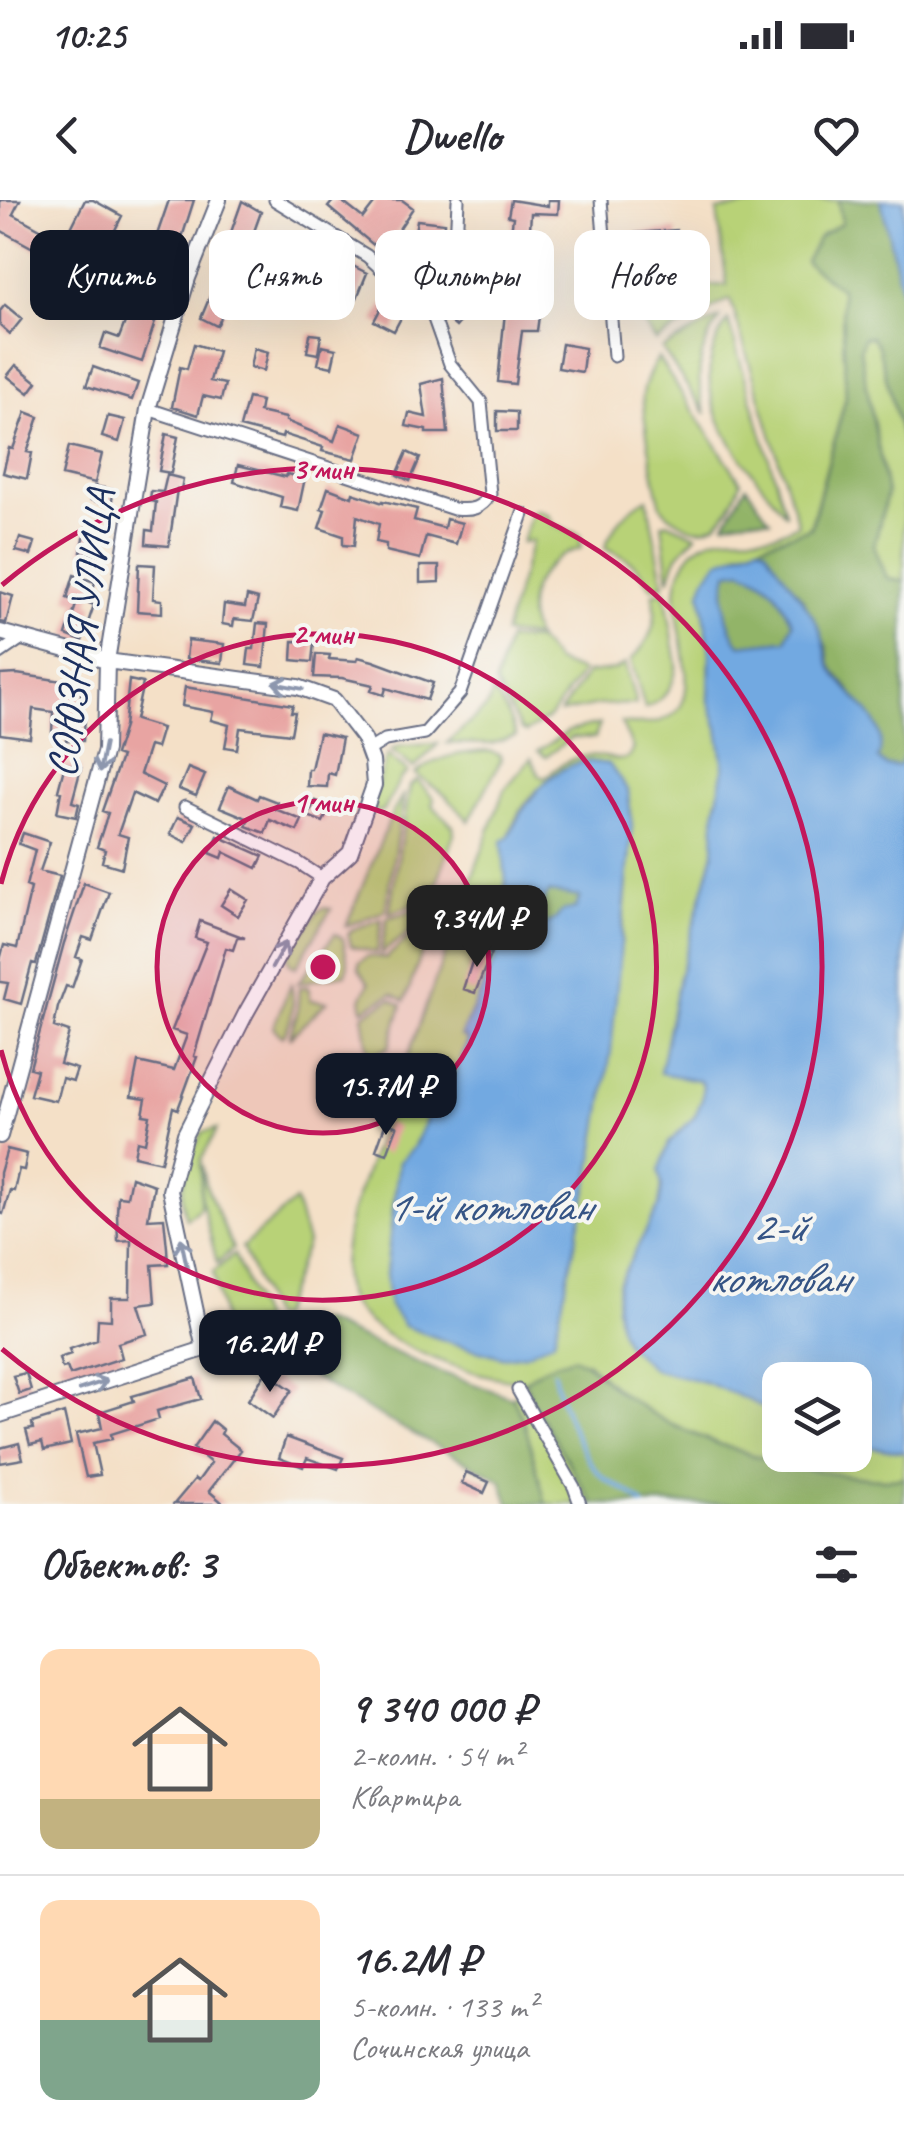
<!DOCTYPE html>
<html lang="ru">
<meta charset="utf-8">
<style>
:root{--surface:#fff;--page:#f2f2f3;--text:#2b2b33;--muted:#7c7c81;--line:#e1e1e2;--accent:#111827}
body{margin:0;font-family:Caveat,sans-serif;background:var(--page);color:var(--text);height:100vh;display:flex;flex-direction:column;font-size:38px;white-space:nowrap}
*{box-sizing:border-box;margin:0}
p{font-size:32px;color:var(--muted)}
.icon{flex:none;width:55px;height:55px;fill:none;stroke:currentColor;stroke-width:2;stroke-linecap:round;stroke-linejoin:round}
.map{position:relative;height:1304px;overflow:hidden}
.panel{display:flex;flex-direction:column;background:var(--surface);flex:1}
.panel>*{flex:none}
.top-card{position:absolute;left:30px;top:30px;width:845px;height:90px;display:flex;gap:20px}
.fabs{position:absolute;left:762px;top:1162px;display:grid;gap:20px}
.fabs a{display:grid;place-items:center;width:110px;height:110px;border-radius:20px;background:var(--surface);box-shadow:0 10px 40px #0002;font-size:50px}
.price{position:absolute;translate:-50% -85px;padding:0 22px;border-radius:20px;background:var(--accent);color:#fff;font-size:32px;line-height:65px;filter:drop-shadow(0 2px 5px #0008)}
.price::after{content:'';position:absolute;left:50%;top:60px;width:30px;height:22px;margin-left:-15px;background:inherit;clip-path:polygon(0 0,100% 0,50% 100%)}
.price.on{background:#222;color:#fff}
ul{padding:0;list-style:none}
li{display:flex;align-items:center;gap:30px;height:250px;padding:0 40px}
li+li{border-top:2px solid var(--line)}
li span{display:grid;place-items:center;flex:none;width:280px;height:200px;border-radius:20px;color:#555}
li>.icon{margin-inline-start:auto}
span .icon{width:120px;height:120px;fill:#fffc;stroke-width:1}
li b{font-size:42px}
h2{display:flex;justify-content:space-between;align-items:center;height:120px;padding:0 40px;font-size:42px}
.chip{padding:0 35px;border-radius:20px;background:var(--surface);box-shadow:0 10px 40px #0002;font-size:35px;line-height:90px}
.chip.on{background:var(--accent);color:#fff}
.status{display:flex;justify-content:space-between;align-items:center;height:70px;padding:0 50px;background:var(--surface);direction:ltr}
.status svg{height:28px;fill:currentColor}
header{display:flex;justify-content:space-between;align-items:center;height:130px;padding:0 40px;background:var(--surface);font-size:45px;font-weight:700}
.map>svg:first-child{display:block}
</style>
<div class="status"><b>10:25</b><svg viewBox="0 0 49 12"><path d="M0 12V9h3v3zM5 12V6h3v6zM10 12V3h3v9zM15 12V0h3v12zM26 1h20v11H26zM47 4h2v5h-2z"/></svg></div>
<header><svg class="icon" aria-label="back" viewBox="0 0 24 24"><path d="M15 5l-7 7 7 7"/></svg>Dwello<svg class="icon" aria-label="heart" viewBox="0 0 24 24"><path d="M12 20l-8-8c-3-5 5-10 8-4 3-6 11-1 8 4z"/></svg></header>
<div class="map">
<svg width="904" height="1304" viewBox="0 0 904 1304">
<rect width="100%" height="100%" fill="#f6f6f2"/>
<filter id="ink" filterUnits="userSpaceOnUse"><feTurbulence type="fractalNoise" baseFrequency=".01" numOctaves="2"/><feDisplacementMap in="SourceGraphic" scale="20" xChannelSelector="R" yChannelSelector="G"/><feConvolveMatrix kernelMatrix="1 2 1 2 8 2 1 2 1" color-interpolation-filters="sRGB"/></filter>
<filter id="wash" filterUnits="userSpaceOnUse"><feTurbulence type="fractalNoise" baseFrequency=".0048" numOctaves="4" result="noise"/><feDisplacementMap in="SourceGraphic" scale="40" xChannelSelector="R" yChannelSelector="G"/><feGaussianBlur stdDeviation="2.25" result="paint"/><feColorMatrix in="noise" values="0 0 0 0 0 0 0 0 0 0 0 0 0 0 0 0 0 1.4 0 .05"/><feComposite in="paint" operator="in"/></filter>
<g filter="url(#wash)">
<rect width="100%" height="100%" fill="#f4e0c7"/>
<path fill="#b8d277" stroke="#6a806a" stroke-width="2.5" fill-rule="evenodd" d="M784,0H838L842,23L819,37L841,88L846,196L810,328L737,352L701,392L710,452L709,501L718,528L724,567L715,614L714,652L679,777L660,872L699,880L703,883L702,900L695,916L669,943L660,971L662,987L659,1006L618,1084L653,1169C696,1178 744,1192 780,1218V1255H855V1245L904,1252V1278C837,1285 720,1249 660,1218C632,1205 609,1183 587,1162L533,1203L593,1304H546L524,1221L513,1198L524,1181C479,1180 362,1140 347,1094C339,1069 346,1041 350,1016L504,590L531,558L539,575L544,578C564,562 579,551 605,557C616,559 619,562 629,557L633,548L621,523C722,534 676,450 676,396C676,380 682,365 691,353C711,329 742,337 770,335C779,334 789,328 798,324L730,99L698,116L678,103L617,87L727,85L717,11ZM587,561L628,591L632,626L622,740L502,1157L452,1143L404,1126L386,1074L393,1006L399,962L414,947L430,910L439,909L467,844L466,838L461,835L496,758V752L486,746L485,742C491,723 502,702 506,682C508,669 506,655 508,642C514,606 552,567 587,561Z
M623,95L669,108L692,120L656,141Z
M721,117C698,147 694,178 706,214L662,149Z
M728,120L786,315C742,258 677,195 728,120Z
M864,137H872L878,146L904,247V382L887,378L874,346L887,293L860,150Z
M658,158L741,282C731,308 715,343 682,323C676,319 667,315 663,309C657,302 641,205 643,194C645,180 651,169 658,158Z
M647,298L664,385L651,387C640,366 628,357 605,348C612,326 628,308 647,298Z
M537,310L548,315L554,325L580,335L581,348C542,360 516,397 536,437L504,434L532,341L522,342L532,312Z
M667,322L696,335L676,358L669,380L662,324Z
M665,391L677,464C674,486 666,500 645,508L631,460C650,442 660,421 653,394Z
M508,439L537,440L556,462L582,472L550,517L526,532L521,530L495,483Z
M625,464L636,504L598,505L560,513L587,473L615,470Z
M493,491L507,513L516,536L491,544L447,543L487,507Z
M600,524L595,538L572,537L546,557L538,551L569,531Z
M438,544L414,568L391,550L400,546Z
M489,551L500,555L501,560L469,621L445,595L415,574C438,555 460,553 489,551Z
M387,555L408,572L401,578L383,611L378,612L373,610L372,601Z
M417,580L434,599L432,605L453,626L454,634L434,691L437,695L435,698L389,713L410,586Z
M404,593L385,711L346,726L392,614Z
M438,703L435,715L431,714L381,754L387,718Z
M323,708L331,709L296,767L291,765L287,757L317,712Z
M382,719L377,753L351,746L348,734L353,729Z
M419,728L424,729L428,735L405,801L392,794L363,810L361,799L369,783L359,769V762L368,756L386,758Z
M335,734L343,739L348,764L346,774L298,783Z
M291,784C295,801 293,823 282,837L273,827Z
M299,787H308L311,800L327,802L289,838L297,813Z
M391,799L402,805L389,847L369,857L363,815Z
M217,929L201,960L200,1008L186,1019C176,987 188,960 202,932Z
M202,965L205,983L233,1049L217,1063L201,998Z
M295,1001L307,1043L279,1117L272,1118L242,1047Z
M234,1054L262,1120L225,1127L213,1072Z"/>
<path fill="#92b468" stroke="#567263" stroke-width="2.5" d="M838,0H881L904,103V247L878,146L872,137H864L860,150L887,294L874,346L887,378L904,382V557L899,566H886L877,559L875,523L830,465L827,448L803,399L759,345L811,328L846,197L841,89L805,62L819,37L842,23Z
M746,286L770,320L752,318L725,323Z
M742,370C776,384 777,393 793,423L786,440L740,445C725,424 721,397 728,372Z
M549,692L580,696L576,708L544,725L536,714Z
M322,1121L435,1170L513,1198L524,1221L546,1304H509L501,1280L372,1212L269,1151L279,1132Z
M573,1157C592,1164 600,1177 615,1189C627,1198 641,1206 653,1214C706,1248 843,1285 904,1278V1304H593L533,1203L525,1181L542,1168Z"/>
<path fill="#72a9e1" stroke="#466ca0" stroke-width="2.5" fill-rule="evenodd" d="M881,0H904V103Z
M759,345L766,349C783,376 805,399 819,428C825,440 825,455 830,466C846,498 893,518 878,559L886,566H899L904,557V1252L855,1245V1180H780V1218L753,1202L705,1182L653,1169L626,1144L620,1129L616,1107L618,1084L659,1006L662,987L659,971L669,943L695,916L702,900L703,884L699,880L660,873L679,777L714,653L715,614L724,567L718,528L709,501L710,452L701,392L706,377L720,360ZM742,370C776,384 777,393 793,423L786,440L740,445C725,425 721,396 728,372Z
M587,561L609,564L628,591L632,626L611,851L591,972L554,1140L526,1154L502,1157L452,1143L404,1126L389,1105L386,1074L399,962L414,947L431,909H440L467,844L466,838L461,836L496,758V752L485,746V742L506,683L502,641L508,638C524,604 548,567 587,561ZM549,692L580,697L576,708L562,711L556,719L544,725L536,714Z"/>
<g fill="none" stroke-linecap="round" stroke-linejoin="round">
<path stroke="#72a9e1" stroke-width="4" d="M554,1172C558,1197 583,1263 604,1278C618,1288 631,1291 643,1304"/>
</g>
<g id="blocks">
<path fill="#e8a4a2" d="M0,0H20L13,14L64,42L85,0H93L122,16L108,44L147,64L169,0H194L163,97L98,65L76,107L40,89L55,60L0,30Z
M334,0H340L363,18L377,0H402L413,8L383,53L328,7Z
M511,0L548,6V0H559L558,14L531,13L526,90L504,87L513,17L508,16Z
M242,1L261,12L242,65L270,77L263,95L237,85L217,126L201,118L228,53L224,52Z
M417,20L444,23L442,50L419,48L420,33L415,32Z
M676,30L678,57L625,61L622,34Z
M337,58L367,73L357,98L337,90L343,77L330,69Z
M293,60L308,67L299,85L284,77Z
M132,104L158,113L142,162L100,148L105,133L119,138Z
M383,104L403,114L394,131L374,121Z
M5,105L22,119L10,134L0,125V111Z
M457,106L467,114L456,127L447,119Z
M505,112L539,116L537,131H522L515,184L498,182Z
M310,134L321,135L318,154L307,152Z
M194,144L218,151L210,181L225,184L221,200L203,196L198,215L172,207L180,167L187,169Z
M562,144L585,148L582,172L558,168Z
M322,146L336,149L332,167L318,164Z
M254,148L268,152L264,171L250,167Z
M16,165L37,182L29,193L7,176Z
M93,167L138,183L132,200L86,186Z
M443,178L448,233H426V230L406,226L409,213L426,217L421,184Z
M248,198L261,201L259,212L286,218V221L334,241L340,224L364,233L355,259L322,251L323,247L283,234L282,238L240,227Z
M497,211L517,212V231H497Z
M26,212L39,217L27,252L32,253L27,279L3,273L9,248L13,249Z
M108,216L125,220L119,242L102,237Z
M166,234L178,237L171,273L159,271Z
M69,246L102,254L95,283L62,275Z
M407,252L420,258L410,281L397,275Z
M238,265L286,277L287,274L305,278L298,311L280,307L282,297L234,282Z
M167,275L183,279L181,290L177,289L169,346L146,344L147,330L153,331L156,302L150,301L151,291L163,292Z
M94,286L114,290L111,305L91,300Z
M328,288L352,297L353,293L383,303V301L417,309L414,320L444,328L446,319L462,323L456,344L426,336L420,359L386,351V344L376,342L379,324L357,316L354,346L343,345V336L319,328L325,310L321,309Z
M87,324L105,327L99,356L81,352Z
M20,338L35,342L31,355L16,351Z
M139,364L155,365L153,399L162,400V413L137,411Z
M420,366H439V382L420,383Z
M74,375L95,382L89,403L94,405L82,441L66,435L77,402L67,398Z
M0,392L13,396L6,423L0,422Z
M247,396L258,399L253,421L234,419L233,426L222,424L224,404L245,407Z
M257,423L268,424L264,467L247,465L249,449H254Z
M188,440L224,444L222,463L186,459Z
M293,441L314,442L312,462L292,460Z
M316,454L330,455L329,459L357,461L358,457L373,461L433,483L427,500L386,488L384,495L371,491L373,485L342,478L314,477Z
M17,474L82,484L79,517L85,518L83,541L66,540V533L52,532L53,512L33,509L30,538L0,534V475Z
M129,480L143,483L135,520L162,528L156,548L149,546L140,574L164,586L155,604L132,593L118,634L128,637L122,668L102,662L105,650L97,647L108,613L102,611L121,557L115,555L124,527Z
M185,487L293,505L291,512H295L291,534L240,528L237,549L225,547L229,525L211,520L213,512L182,506Z
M319,533L342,538L335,575L328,573L327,587L307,586L308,569H311Z
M65,564L81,568L72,602L79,604L76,617L57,613L61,592L58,591Z
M188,568L205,575L196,596L179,589Z
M229,586L257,599L259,595L277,602L275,609L302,620L297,631L270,620L265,633L246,626L249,619L220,607Z
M315,601L330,608L323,622L308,616Z
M178,617L195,624L186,642L170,634Z
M23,633L50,642L40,671L60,676L36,764L32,763L21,804L4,799L8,783L0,782V760L4,745L17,748L31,688L26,686L35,650L19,644Z
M218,636L263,656L257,668L224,652L222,658L210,653Z
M84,683L109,692L92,740L83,737L76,757L82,759L72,788L66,786L58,807L54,827L69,832L60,864L77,869L73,881L62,878L56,901L30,895L37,870L30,868L64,743Z
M231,689L248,700L238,716L221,705Z
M200,721L245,738H237L233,750L226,748L194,856L197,857L178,909L173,907L161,962L134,956L137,941L145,943L150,916L143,915L146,899L131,897L138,862L174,870L187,835L172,830L207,742L195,738Z
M477,747L491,753L475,793L463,789Z
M386,922L397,927L387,954L376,950Z
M7,949L27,954L24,970L19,969L14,991L10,990L3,1014L0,1013V973Z
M131,977L154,985L148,1019L164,1018L167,1048L168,1064L152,1065L155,1103L138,1105L147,1134L118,1143L122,1158L70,1175L67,1167L62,1168L59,1158L71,1154L69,1149L97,1140L98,1119L111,1120V1098H130L131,1040L118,1041L117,1013L118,996L127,997Z
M266,1172L292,1190L273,1218L248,1200Z
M26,1173L31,1190L19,1194L13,1176Z
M195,1178L201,1199L157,1211L159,1219L111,1234L112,1239L93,1243L100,1275L86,1277L76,1234L102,1228L99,1212L134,1201L132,1196Z
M64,1213L71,1244L44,1250L42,1242L30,1245L26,1230L33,1229L32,1223Z
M212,1221L223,1230L221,1234L241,1250L209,1291L224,1304H174L195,1279L198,1281L211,1263L193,1248Z
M286,1237L343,1258L338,1269L307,1258L303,1267L279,1258Z
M19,1243L23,1259L0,1263V1248Z
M466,1272L489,1282L484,1293L462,1283Z"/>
</g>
</g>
<g filter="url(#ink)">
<use href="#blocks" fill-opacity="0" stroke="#676d83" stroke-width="2.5"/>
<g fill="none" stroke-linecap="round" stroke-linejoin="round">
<g stroke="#676d83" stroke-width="15">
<path id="minor" d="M601,0L614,156
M433,116L456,43L458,0
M148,209L454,309C471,311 481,309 490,294L481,202L450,164L433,116L367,56L275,0
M0,453L22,438
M369,550L385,540L425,533L460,493L523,314
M185,607L299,663L322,678
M204,1149L262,1137
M518,1190L574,1287L580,1304"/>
</g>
<g stroke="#676d83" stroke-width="18">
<path id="tertiary" d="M0,432L107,461L298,487L334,500L364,539L372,561L374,585L350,653L322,678L246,813L185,934L170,991L204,1149L0,1215
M0,936L105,550L107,461L148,209L188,78L219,0"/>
</g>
<use href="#minor" stroke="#fff" stroke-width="11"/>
<use href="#tertiary" stroke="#fff" stroke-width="14"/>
</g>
<defs><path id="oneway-shaft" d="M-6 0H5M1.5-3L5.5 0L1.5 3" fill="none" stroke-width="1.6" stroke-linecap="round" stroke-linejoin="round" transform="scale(2.5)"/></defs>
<g stroke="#8d97ae">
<use href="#oneway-shaft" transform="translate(288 486) rotate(-169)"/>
<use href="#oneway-shaft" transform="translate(102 558) rotate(101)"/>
<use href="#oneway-shaft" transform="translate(279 755) rotate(-61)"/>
<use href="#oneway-shaft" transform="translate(184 1053) rotate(-102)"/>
<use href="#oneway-shaft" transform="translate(93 1185) rotate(-18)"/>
</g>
</g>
<circle cx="323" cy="767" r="166" fill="#c2185b" fill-opacity=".12"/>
<g fill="none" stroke="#c2185b" stroke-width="5">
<circle cx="323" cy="767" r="166"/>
<path d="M1 684A333 333 0 1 1 1 850"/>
<path d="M2 385A499 499 0 1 1 2 1149"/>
</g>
<g text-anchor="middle" stroke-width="8" stroke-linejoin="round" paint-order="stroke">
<g font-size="42" fill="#1b2f5e" stroke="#f6f6f2">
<text transform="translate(80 433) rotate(-82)" y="15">СОЮЗНАЯ УЛИЦА</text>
</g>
<g font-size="45" font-style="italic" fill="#355485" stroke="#f6f6f2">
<text x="488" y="1021">1-й котлован</text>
<text x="778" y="1041">2-й<tspan x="778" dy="52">котлован</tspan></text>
</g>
</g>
<circle cx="323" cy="767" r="15" fill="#c2185b" stroke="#f6f6f2" stroke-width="5"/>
<g font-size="30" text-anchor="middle" font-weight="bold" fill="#c2185b" stroke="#f6f6f2" stroke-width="8" stroke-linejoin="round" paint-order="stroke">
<text x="323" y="279">3 мин</text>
<text x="323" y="444">2 мин</text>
<text x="323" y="612">1 мин</text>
</g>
</svg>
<div class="fabs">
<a><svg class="icon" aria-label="layers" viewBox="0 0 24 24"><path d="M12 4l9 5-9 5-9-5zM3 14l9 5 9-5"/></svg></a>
</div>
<b class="price on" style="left:477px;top:770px">9.34M ₽</b>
<b class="price" style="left:386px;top:938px">15.7M ₽</b>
<b class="price" style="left:270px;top:1195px">16.2M ₽</b>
<div class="top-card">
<a class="chip on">Купить</a>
<a class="chip">Снять</a>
<a class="chip">Фильтры</a>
<a class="chip">Новое</a>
</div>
</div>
<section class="panel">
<h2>Объектов: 3<svg class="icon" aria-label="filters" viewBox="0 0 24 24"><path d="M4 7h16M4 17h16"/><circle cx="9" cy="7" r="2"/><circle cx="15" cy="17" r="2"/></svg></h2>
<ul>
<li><span style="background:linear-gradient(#ffd9b3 75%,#c2b280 0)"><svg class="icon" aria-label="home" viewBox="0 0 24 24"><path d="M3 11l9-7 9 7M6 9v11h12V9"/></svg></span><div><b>9 340 000 ₽</b><p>2-комн. · 54 m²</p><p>Квартира</p></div></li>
<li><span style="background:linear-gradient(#ffd9b3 60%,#7fa58c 0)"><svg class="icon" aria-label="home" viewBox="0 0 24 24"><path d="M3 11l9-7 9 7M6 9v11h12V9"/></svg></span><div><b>16.2M ₽</b><p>5-комн. · 133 m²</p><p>Сочинская улица</p></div></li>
</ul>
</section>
